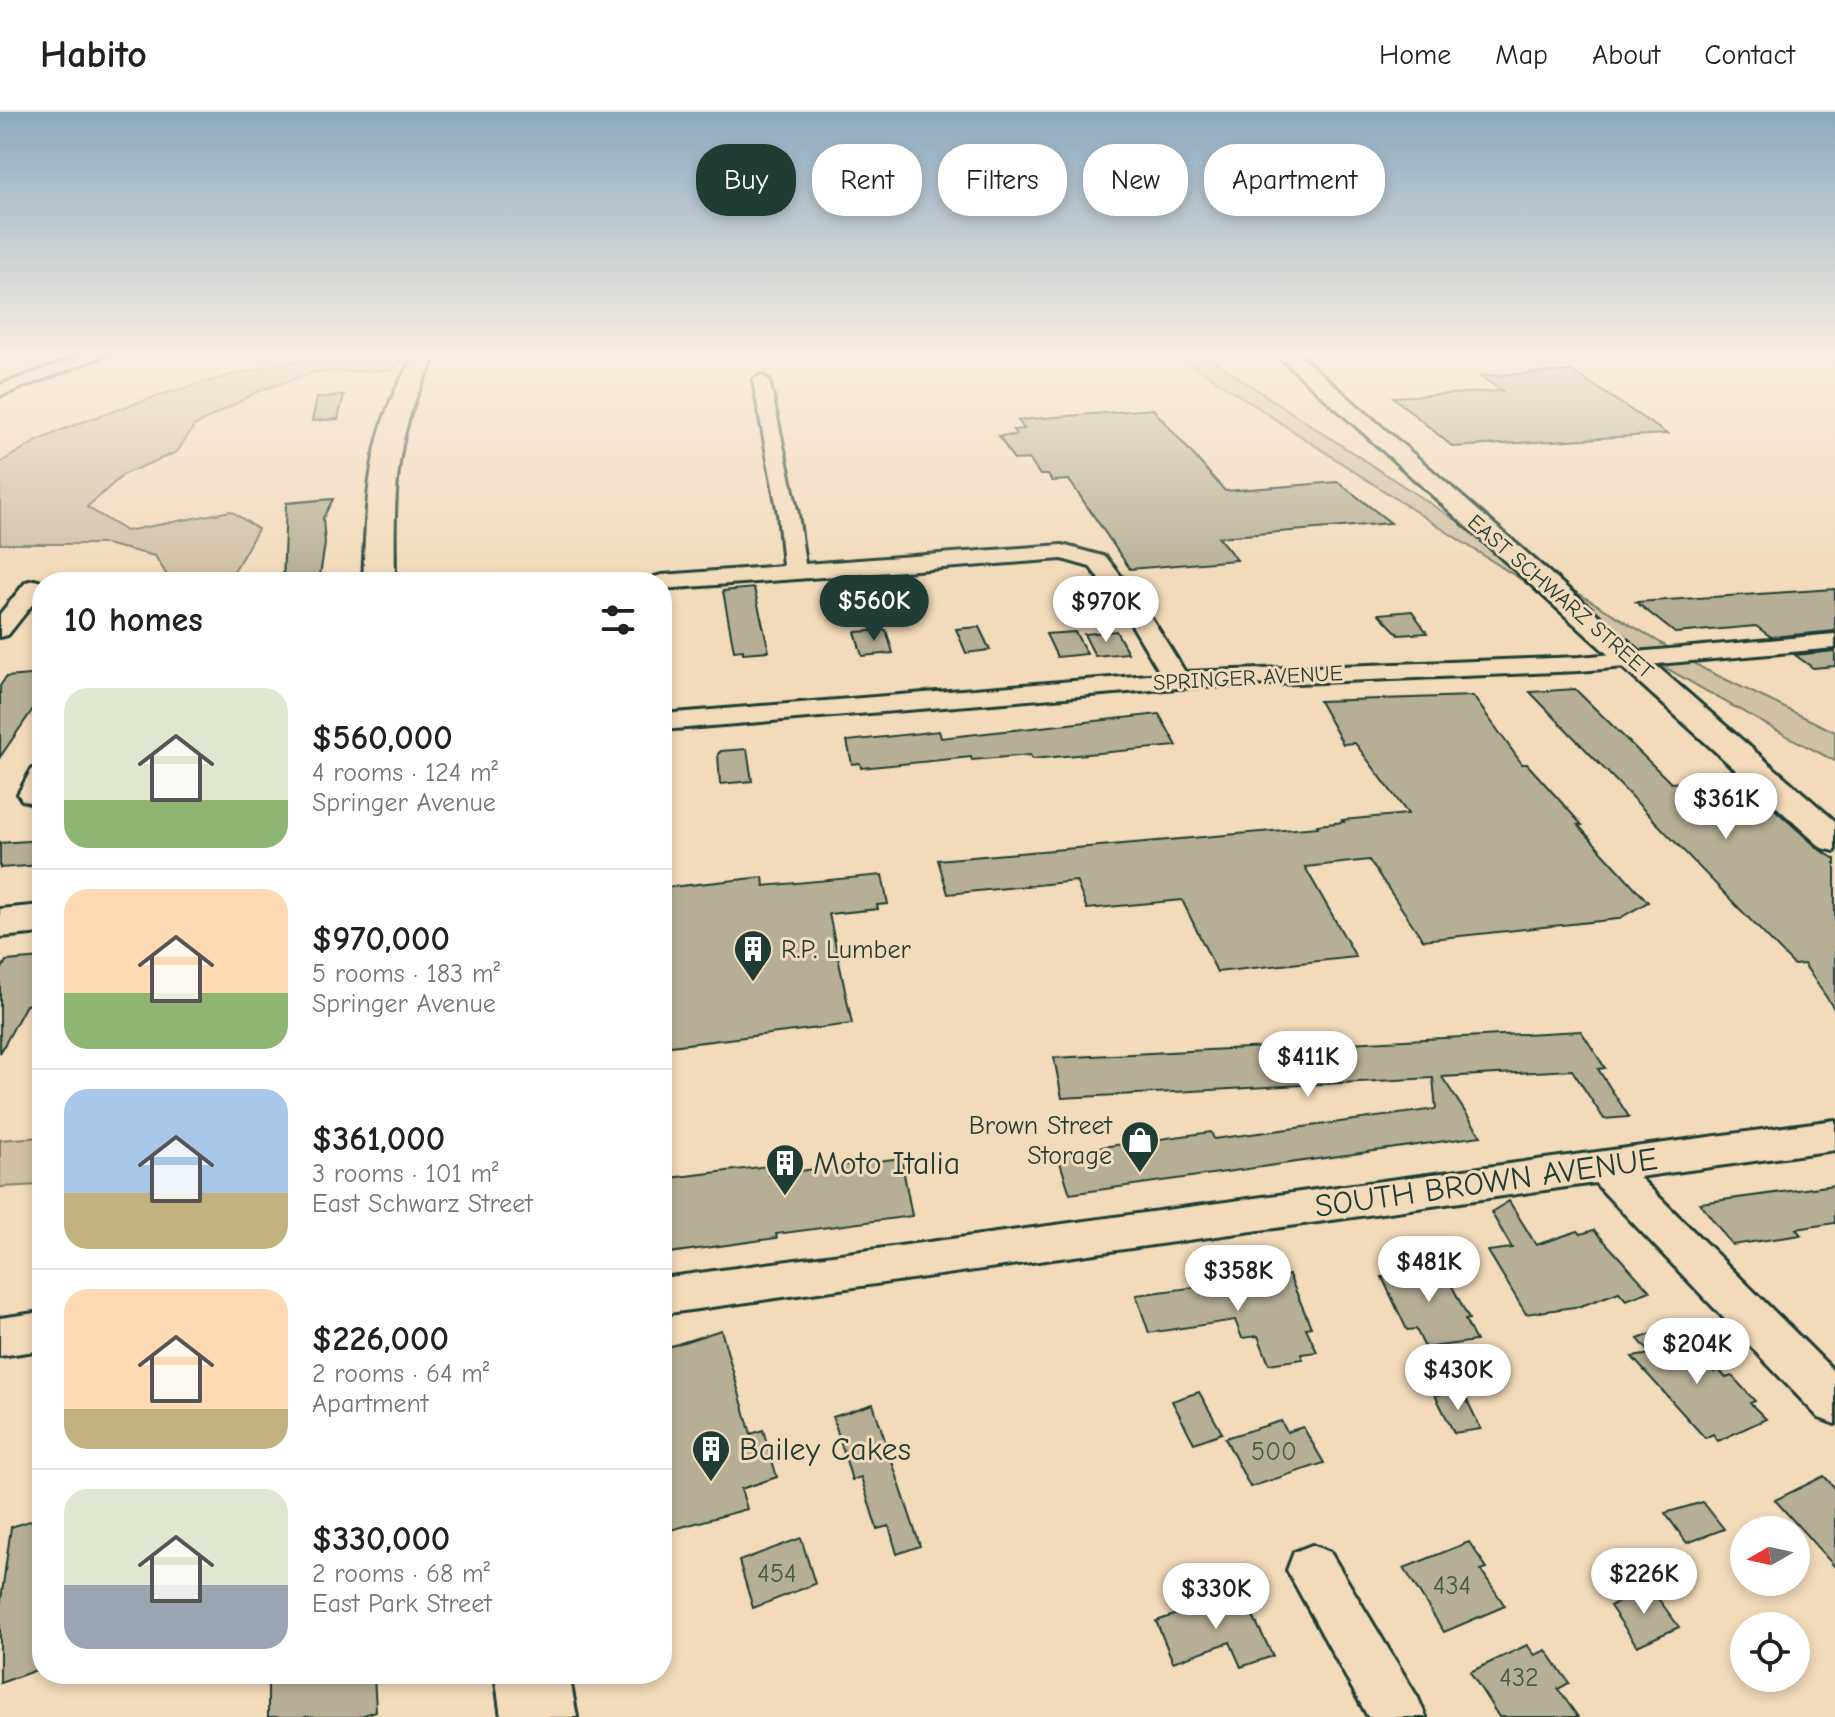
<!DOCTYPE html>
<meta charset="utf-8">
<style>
:root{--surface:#fff;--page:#f6f6f6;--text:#202124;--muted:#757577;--line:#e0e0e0;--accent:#1f3d34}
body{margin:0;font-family:"Comic Neue",sans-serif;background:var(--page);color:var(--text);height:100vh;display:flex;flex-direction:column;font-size:30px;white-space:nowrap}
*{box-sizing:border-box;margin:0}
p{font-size:26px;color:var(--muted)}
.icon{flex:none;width:44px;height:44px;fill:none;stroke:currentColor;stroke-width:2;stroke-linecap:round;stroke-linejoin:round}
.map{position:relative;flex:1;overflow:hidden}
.side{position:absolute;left:32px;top:460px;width:640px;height:1112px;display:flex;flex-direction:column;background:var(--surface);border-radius:32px;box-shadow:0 4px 12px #0003}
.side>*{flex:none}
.banner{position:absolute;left:696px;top:32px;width:760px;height:72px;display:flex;gap:16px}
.needle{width:52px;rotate:261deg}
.controls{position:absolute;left:1730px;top:1404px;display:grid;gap:16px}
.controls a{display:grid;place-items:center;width:80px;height:80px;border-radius:50%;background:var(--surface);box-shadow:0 4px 12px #0003;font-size:40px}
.price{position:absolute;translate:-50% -68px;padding:0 18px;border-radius:28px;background:#fff;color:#222;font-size:26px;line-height:52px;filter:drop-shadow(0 2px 4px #0008)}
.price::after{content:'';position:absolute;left:50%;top:48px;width:24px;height:18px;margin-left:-12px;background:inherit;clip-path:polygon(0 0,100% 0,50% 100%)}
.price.selected{background:var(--accent);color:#fff}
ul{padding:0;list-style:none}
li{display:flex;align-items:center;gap:24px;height:200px;padding:0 32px}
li+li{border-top:2px solid var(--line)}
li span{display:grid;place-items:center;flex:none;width:224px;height:160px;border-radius:24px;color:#555}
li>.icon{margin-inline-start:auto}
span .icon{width:96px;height:96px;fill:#fffc;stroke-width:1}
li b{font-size:34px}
h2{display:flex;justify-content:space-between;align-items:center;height:96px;padding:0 32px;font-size:34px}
.pill{padding:0 28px;border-radius:32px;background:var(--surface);box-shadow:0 4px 12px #0003;font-size:28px;line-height:72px}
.pill.selected{background:var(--accent);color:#fff}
header{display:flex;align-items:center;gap:48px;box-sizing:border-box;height:112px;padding:0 40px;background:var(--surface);border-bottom:2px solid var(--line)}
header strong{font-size:38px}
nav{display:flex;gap:44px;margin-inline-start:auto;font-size:28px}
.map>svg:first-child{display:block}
</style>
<header>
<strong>Habito</strong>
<nav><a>Home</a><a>Map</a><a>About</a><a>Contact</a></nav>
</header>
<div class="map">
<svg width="1835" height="1605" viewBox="0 0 1835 1605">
<rect width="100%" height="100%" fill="#f2daba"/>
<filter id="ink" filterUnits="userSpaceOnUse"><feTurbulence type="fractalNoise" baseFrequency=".0125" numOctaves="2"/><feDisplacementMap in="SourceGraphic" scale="16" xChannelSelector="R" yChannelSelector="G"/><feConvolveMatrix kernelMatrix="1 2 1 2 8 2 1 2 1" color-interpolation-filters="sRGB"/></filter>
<g filter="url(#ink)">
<path fill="#d0c1a4" stroke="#787f6c" stroke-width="2" d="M347,241H409L392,258L315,260L259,279L194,314L177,340L124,362L87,395L126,419L231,399L258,417L228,470H161L168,465L155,444L105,432H0V351C37,325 79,311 122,296C196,270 269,252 347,241Z
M1175,241H1201L1446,402L1706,558L1835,620V649C1605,531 1391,383 1175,241Z
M42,1025V1073L0,1075V1028Z"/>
<path fill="#b7af95" stroke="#1f3d34" stroke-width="2" d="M1572,259L1667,322L1453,335L1393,285L1502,279L1480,264Z
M344,283L338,307L312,309L317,286Z
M1153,297L1225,379L1338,370L1391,411L1218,425L1237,448L1130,457L1069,368L1052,369L1048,363H1040L1029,347L1014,348L999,324L1017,323L1013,318L1024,317L1018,308Z
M333,387L323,406L325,432L319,470H283L286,391Z
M754,476L769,539L743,541V538L734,539L723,479Z
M1835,477V519L1771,525L1756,514L1675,521L1636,490Z
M1412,499L1427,521L1399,523L1379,502Z
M979,515L990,538L966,541L956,517Z
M886,518L893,541L862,544L855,520Z
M1116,519L1128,541L1095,544L1084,522Z
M1075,520L1087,542L1057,545L1046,522Z
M1835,539V554L1813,556L1795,543Z
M42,562V584L0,645V574L6,565Z
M1575,577L1671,671L1739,665L1820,738L1835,747V898L1804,852L1794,853L1530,580Z
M1473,584L1522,652H1527L1582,713H1578L1648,790L1618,807L1423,828L1369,748L1305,755L1356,845L1217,860L1182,788L1087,797L1076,769L948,782L938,748L1318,715L1317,713L1344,710L1342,708L1408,702L1355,631L1343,632L1319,589Z
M1159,602L1177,634L1032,647L1030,643L972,648L971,645L861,656L860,651L852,652L847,629L939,619L941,626Z
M747,637L752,669L720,672L718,642L721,639Z
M42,728V753L0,756V731Z
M882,763L888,792L877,793L878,797L829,802L852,912L662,935V776L763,765L764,774Z
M42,846V891L26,893L0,941V860L6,849Z
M1581,919L1605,956L1598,957L1629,1005L1604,1007L1572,958L1442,965L1481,1024L1070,1082L1057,1041L1211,1020L1214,1027L1436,997L1433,966L1062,986L1054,946Z
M901,1046L912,1104L776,1122L777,1126L662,1142V1067L768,1054L769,1063Z
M1835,1073V1111L1796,1117L1801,1123L1732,1133L1700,1091Z
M1509,1089L1536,1133L1578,1119L1581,1122L1594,1118L1650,1179L1626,1188L1619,1180L1581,1194L1526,1202L1488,1139L1512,1136L1491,1100Z
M1439,1149L1469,1207L1465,1208L1476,1229L1425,1236L1416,1217L1407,1218L1382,1165H1387L1383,1157Z
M1289,1163L1311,1215L1306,1216L1317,1240L1301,1242L1303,1247L1269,1252L1258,1224L1242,1226L1235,1208L1149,1221L1136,1183Z
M1673,1214L1714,1260L1719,1258L1726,1266L1732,1264L1755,1289L1750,1291L1766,1307L1718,1329L1713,1322L1705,1326L1632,1245L1651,1242L1638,1227Z
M721,1218L751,1322L763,1318L777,1365L741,1377L747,1397L667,1419L662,1398V1237Z
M1199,1280L1222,1321L1194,1331L1172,1289Z
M1463,1280L1481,1317L1454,1321L1435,1283Z
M873,1292L920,1434L897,1442L889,1414L877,1417L861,1365L852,1368L833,1305Z
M1281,1309L1287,1320L1303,1315L1324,1351L1250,1375L1225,1326Z
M1824,1364L1835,1376V1455L1775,1388Z
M1703,1390L1724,1417L1687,1431L1665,1401Z
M42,1405V1556L0,1571V1495L11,1415Z
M801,1426L815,1472L753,1496L739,1449Z
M1469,1430L1487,1456L1481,1458L1505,1494L1444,1520L1404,1456Z
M1649,1474L1679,1515L1637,1534L1610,1494Z
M1241,1480L1273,1544L1241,1555L1230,1530L1173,1550L1156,1509Z
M1527,1533L1535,1543L1546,1538L1569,1571L1558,1577L1578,1605H1499L1470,1560Z
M291,1562H374L376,1599L358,1605H268V1569Z"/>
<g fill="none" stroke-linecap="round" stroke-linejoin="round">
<g stroke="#1f3d34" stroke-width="6">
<path id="minor" d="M89,241H111L0,284V273Z
M761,263L769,268L798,402L805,452L1062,433L1106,445L1142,491L1185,560L1580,545L1835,522V536L1580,559L1177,576L662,618V602L1161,562L1120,493L1090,455L1062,447L662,477V470H651L654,465L662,463L783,454L778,402L753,268Z
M34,468L42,470V480L8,523L0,525V502L26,470Z
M42,655V694L22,688L18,682L32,657Z
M1835,1008V1038L1639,1065L1835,1260V1312L1819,1306L1595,1071L662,1202V1166Z
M42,1200V1238L0,1244V1206Z
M1312,1433L1330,1440L1418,1586L1426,1605H1368L1287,1458L1294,1440Z"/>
</g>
<g stroke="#1f3d34" stroke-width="6">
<path id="tertiary" d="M1275,241H1297L1835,709V739L1822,736Z"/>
</g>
<g stroke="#1f3d34" stroke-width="6">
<path id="secondary" d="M417,241H439C392,314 394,386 395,470H363C367,385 367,314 417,241Z"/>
</g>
<g stroke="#1f3d34" stroke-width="6">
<path id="primary" d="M42,793V821L0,825V797Z
M495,1562H569L577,1605H501Z"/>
</g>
<use href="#minor" fill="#f2daba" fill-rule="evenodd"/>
<use href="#tertiary" fill="#f2daba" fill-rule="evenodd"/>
<use href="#secondary" fill="#f2daba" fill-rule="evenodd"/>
<use href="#primary" fill="#f2daba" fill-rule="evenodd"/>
</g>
</g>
<linearGradient id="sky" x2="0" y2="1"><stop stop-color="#8baac0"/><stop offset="0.52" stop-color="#f9eee0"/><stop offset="1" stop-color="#f9eee0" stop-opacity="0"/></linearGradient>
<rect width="1835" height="465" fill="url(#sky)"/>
<defs>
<g id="building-pin" transform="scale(2)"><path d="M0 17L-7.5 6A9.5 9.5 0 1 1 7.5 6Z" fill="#1f3d34" stroke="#f2daba"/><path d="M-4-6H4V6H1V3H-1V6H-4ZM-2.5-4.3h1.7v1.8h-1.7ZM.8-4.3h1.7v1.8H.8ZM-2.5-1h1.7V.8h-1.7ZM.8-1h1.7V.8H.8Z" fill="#fff"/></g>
<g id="shop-pin" transform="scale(2)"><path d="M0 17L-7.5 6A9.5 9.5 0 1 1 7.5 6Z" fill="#1f3d34" stroke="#f2daba"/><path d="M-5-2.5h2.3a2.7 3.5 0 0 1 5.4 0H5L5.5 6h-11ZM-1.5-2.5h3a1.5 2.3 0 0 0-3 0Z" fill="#fff"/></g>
</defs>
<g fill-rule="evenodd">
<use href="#building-pin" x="753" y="837"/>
<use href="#shop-pin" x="1140" y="1028"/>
<use href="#building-pin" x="785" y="1051"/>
<use href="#building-pin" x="711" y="1337"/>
</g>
<g text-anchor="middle" stroke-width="6" stroke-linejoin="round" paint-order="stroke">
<g font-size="22" fill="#1f3d34" stroke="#f2daba">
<text transform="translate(1561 484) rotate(41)" y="8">EAST SCHWARZ STREET</text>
<text transform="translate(1248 565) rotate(-3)" y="8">SPRINGER AVENUE</text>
</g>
<g font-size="26" fill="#1f3d34" stroke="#f2daba" text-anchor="start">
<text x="781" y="846">R.P. Lumber</text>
<text x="1112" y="1022" text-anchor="end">Brown Street<tspan x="1112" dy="30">Storage</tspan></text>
</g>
<g font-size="26" fill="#455a4c">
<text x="1274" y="1348">500</text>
<text x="777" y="1470">454</text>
<text x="1452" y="1482">434</text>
<text x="1519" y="1574">432</text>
</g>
<g font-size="32" fill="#1f3d34" stroke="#f2daba" text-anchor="start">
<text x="813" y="1062">Moto Italia</text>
<text x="739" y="1348">Bailey Cakes</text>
</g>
<g font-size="32" fill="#1f3d34" stroke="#f2daba">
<text transform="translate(1486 1070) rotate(-8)" y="11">SOUTH BROWN AVENUE</text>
</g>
</g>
</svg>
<div class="controls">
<a><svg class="needle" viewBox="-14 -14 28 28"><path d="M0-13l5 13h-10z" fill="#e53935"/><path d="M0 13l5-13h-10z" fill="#757577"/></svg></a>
<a><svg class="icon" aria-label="locate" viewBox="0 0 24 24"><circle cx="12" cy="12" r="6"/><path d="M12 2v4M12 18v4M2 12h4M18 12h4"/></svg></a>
</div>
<b class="price selected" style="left:874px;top:531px">$560K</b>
<b class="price" style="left:1106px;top:532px">$970K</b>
<b class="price" style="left:1726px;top:729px">$361K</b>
<b class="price" style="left:1308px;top:987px">$411K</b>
<b class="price" style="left:1429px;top:1192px">$481K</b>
<b class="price" style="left:1238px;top:1201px">$358K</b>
<b class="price" style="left:1697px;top:1274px">$204K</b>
<b class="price" style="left:1458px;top:1300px">$430K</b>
<b class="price" style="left:1644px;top:1504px">$226K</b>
<b class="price" style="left:1216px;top:1519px">$330K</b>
<div class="banner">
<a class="pill selected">Buy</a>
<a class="pill">Rent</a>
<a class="pill">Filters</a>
<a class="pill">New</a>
<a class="pill">Apartment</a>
</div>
<section class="side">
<h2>10 homes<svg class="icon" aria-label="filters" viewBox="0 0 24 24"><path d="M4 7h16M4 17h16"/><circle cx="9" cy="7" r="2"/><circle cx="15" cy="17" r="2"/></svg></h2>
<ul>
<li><span style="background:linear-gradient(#dfe7d0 70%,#8fb573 0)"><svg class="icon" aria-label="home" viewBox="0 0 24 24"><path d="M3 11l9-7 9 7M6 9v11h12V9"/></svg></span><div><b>$560,000</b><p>4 rooms · 124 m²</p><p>Springer Avenue</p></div></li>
<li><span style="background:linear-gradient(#ffd9b3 65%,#8fb573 0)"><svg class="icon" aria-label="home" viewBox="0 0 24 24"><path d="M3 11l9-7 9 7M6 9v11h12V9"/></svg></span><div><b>$970,000</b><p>5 rooms · 183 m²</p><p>Springer Avenue</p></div></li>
<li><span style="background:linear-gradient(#a9c7e8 65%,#c2b280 0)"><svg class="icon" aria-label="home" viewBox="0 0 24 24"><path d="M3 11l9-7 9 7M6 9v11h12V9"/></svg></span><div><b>$361,000</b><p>3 rooms · 101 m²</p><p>East Schwarz Street</p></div></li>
<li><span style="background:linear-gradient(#ffd9b3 75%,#c2b280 0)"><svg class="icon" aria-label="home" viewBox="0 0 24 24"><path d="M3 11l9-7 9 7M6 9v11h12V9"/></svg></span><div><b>$226,000</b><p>2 rooms · 64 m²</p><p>Apartment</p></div></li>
<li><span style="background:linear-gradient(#dfe7d0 60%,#9aa5b1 0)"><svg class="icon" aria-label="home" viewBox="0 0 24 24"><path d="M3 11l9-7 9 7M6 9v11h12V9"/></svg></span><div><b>$330,000</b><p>2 rooms · 68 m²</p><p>East Park Street</p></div></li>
</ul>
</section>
</div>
